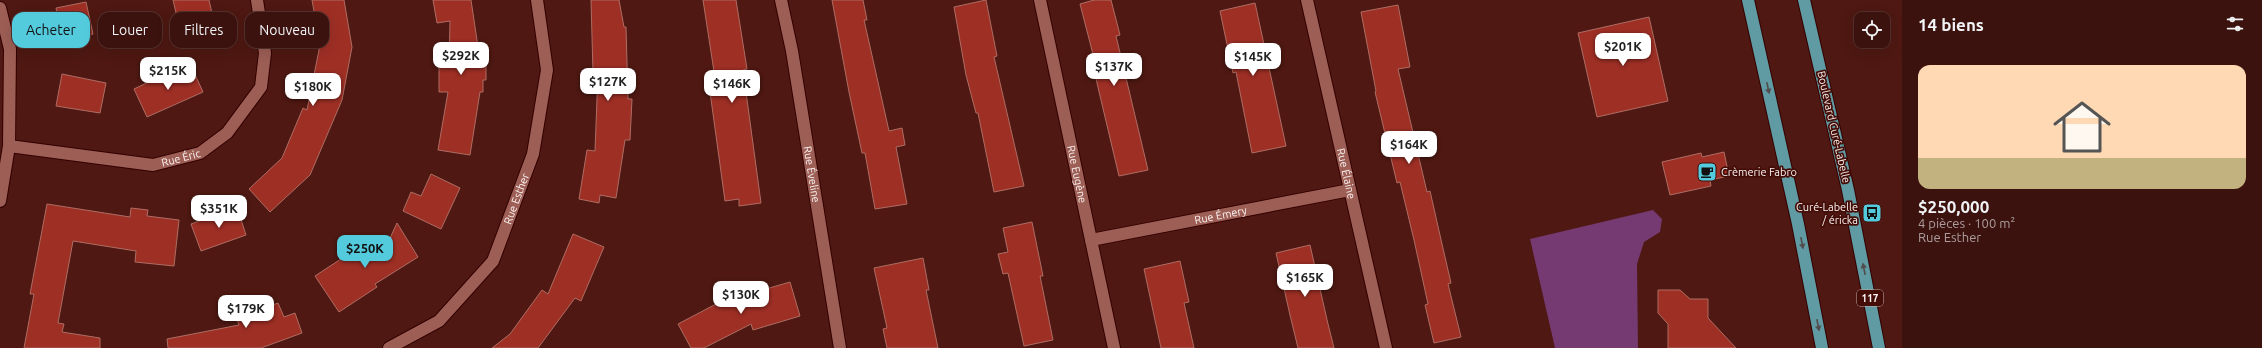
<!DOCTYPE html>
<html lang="fr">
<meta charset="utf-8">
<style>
:root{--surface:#3b120e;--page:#421b17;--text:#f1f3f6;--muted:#ac9e9e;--line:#54322e;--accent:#54cadd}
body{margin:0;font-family:Ubuntu,sans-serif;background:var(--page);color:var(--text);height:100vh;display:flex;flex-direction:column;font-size:15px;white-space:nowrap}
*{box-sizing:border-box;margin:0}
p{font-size:13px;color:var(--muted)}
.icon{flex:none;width:22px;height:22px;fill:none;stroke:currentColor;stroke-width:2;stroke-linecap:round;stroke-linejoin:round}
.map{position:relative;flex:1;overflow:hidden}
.details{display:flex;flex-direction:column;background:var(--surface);width:360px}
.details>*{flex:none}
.guide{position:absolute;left:12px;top:12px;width:380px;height:36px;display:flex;gap:8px}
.fabs{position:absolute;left:1854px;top:12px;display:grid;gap:8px}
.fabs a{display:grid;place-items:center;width:36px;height:36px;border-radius:8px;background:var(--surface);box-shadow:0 4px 16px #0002,0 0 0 1px var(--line);font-size:20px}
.price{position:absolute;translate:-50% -34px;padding:0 9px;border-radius:8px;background:#fff;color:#222;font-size:13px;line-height:26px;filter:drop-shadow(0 1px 2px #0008)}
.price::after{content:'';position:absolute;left:50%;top:24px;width:12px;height:9px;margin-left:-6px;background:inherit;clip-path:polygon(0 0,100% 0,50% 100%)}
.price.active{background:var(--accent);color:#111}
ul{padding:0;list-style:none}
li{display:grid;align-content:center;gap:8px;height:212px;padding:0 16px}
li+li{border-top:1px solid var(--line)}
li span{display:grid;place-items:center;height:124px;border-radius:12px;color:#555}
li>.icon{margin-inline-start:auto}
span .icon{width:72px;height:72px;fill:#fffc;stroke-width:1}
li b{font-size:17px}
h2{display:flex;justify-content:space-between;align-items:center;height:48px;padding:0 16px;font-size:17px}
.tag{padding:0 14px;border-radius:12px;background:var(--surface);box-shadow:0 4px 16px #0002,0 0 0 1px var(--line);font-size:14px;line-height:36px}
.tag.active{background:var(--accent);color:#111}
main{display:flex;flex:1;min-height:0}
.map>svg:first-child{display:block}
</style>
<main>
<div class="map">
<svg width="1902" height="348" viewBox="0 0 1902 348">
<rect width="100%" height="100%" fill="#4f1812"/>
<path fill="#743a71" d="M1653,210L1662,219L1660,232L1644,242L1637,264L1638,348H1555L1530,239Z"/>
<path fill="#9e2f25" stroke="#ae6d63" d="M173,0H209L215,27L181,34Z
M312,0H344L352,47L342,100L310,175L270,212L249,189L282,158L303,108L307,110L320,45Z
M433,0H471L478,47H486V80H483V92H480L470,155L438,150L448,92H439V67H449L450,21L437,23Z
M591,0H619L624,27H626L628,99H632L630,140H625L616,198L600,195L599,203L579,199L587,150L595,151L598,73H593Z
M703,0H736L747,69L743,70L761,203L739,206V199L725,201L710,92L717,91Z
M832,0H863L867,20H864L889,131L902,128L905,145L896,147L907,204L875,209L865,153H862L849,92Z
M986,0L997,56L994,57L1024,186L994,192L978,113H976L966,75L954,7Z
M1094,0H1111L1120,35L1116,36L1148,170L1119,176L1092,62H1095L1080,4Z
M86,2L93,34L63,41L56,8Z
M1255,3L1286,146L1252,153L1236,72L1233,73L1220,11Z
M1398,5L1410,67L1398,69L1427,192L1430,191L1442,244L1451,283L1448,284L1461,337L1434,343L1425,305L1428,304L1414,240L1400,182L1397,183L1375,92L1376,91L1361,12Z
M1649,17L1668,101L1597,117L1578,33Z
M192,68L203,92L147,117L134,89L176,69L178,75Z
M62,74L106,83L100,113L56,106Z
M1724,152L1729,176L1710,180L1711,186L1670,195L1662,162L1701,153L1702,157Z
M431,174L460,188L441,229L403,211L411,192L421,196Z
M47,204L130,217L131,208L148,210L147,216L179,220L174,266L135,262L136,251L73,241L58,323L64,324L62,332L100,338V348H24L34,294H30Z
M237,207L246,235L201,251L191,224Z
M1032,222L1043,276H1040L1053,340L1024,346L1008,273L1003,274L998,254L1008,252L1003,228Z
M397,223L418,257L375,284L377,287L339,312L315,276L373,238L383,253Z
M573,234L604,247L581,301L575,298L538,348H492L510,334L542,290L548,294Z
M1310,245L1328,324L1334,348H1298L1290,315L1276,253Z
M923,258L929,290H926L938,348H887L883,329L887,328L874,268Z
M1180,261L1189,302L1184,303L1194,348H1161L1144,269Z
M790,282L800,316L753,330L751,324L704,348H691L678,324L718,303Z
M1658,290H1680L1690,299H1708V318L1736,348H1668V324L1658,313Z
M266,296L270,306L278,303L284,317L295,313L302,333L261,348H168L167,339L239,325L233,309Z"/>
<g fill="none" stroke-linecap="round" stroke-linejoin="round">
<g stroke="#320000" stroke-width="14">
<g id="street">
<path id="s1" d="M781,0L792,51L840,348"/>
<path id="s2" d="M1040,0L1114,348"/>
<path id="s3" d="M1307,0L1386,348"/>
<path d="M0,8L10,49L9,146L0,201"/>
<path id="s4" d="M9,146L153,165L200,153L227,133L261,87L265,53L257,0"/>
<path id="s5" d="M1091,240L1350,190"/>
<path id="s6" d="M389,348L439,321L493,261L533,154L547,70L537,0"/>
</g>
</g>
<g stroke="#320000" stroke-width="14">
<path id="primary" d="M1748,0L1798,224L1822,348
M1804,0L1848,190L1879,348"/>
</g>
<use href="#street" stroke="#9d5e55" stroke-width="12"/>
<use href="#primary" stroke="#609aa2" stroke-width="12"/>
</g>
<defs><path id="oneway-solid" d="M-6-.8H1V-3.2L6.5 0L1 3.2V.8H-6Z"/></defs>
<g fill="#514c4d">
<use href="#oneway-solid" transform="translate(1768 88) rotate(78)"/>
<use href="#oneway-solid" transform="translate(1802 243) rotate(79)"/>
<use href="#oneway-solid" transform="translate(1864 269) rotate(-101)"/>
<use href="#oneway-solid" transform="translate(1818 325) rotate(79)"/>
</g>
<defs>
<g id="cafe-square" transform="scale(1)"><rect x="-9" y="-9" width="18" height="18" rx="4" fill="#54cadd" stroke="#440d08"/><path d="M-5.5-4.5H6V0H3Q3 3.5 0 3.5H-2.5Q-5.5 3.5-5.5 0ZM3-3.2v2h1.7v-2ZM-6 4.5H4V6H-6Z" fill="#111"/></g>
<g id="bus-square" transform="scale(1)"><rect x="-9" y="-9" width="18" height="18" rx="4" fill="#54cadd" stroke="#440d08"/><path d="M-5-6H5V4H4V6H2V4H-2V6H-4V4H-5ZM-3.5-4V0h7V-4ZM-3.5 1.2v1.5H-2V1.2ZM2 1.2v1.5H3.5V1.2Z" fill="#111"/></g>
</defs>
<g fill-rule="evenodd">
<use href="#cafe-square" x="1707" y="172"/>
<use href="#bus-square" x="1872" y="213"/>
</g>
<g text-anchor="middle" stroke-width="3.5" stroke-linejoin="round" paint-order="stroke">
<rect fill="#440d08" stroke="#c3aeab" stroke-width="1" x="1857" y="290" width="26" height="16" rx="3"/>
<g font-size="10" font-weight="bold" fill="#faf3f1">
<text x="1870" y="302">117</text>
</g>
<g font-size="11" fill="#faf3f1" stroke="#440d08">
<text transform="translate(1834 127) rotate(77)" y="4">Boulevard Curé-Labelle</text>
<text dy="4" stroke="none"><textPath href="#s4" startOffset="174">Rue Éric</textPath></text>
<text dy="4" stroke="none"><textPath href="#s1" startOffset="177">Rue Éveline</textPath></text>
<text dy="4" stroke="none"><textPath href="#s2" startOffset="178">Rue Eugène</textPath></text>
<text dy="4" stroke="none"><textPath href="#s3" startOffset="178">Rue Élaine</textPath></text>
<text dy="4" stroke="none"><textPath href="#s6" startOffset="204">Rue Esther</textPath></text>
<text dy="4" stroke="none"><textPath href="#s5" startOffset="132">Rue Émery</textPath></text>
</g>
<g font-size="11" fill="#faf3f1" stroke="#440d08" text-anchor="start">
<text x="1721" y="176">Crèmerie Fabro</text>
<text x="1858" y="211" text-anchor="end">Curé-Labelle<tspan x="1858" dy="13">/ éricka</tspan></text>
</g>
</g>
</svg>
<div class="fabs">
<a><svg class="icon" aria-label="locate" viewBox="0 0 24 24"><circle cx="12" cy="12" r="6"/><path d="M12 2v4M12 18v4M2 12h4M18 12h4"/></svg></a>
</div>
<b class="price" style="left:1623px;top:67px">$201K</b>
<b class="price" style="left:461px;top:76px">$292K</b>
<b class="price" style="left:1253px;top:77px">$145K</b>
<b class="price" style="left:1114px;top:87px">$137K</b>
<b class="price" style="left:168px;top:91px">$215K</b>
<b class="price" style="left:608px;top:102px">$127K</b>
<b class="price" style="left:732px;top:104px">$146K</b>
<b class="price" style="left:313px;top:107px">$180K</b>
<b class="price" style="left:1409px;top:165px">$164K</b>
<b class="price" style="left:219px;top:229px">$351K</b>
<b class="price active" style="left:365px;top:269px">$250K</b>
<b class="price" style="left:1305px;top:298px">$165K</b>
<b class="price" style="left:741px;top:315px">$130K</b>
<b class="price" style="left:246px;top:329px">$179K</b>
<div class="guide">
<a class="tag active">Acheter</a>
<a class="tag">Louer</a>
<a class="tag">Filtres</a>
<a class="tag">Nouveau</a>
</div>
</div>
<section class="details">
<h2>14 biens<svg class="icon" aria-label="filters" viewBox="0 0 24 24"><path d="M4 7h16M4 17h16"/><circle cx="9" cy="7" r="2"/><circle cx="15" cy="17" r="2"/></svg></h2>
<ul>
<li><span style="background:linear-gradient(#ffd9b3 75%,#c2b280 0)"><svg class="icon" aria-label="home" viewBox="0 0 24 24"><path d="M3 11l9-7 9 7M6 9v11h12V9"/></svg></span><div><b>$250,000</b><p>4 pièces · 100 m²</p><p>Rue Esther</p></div></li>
</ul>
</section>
</main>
